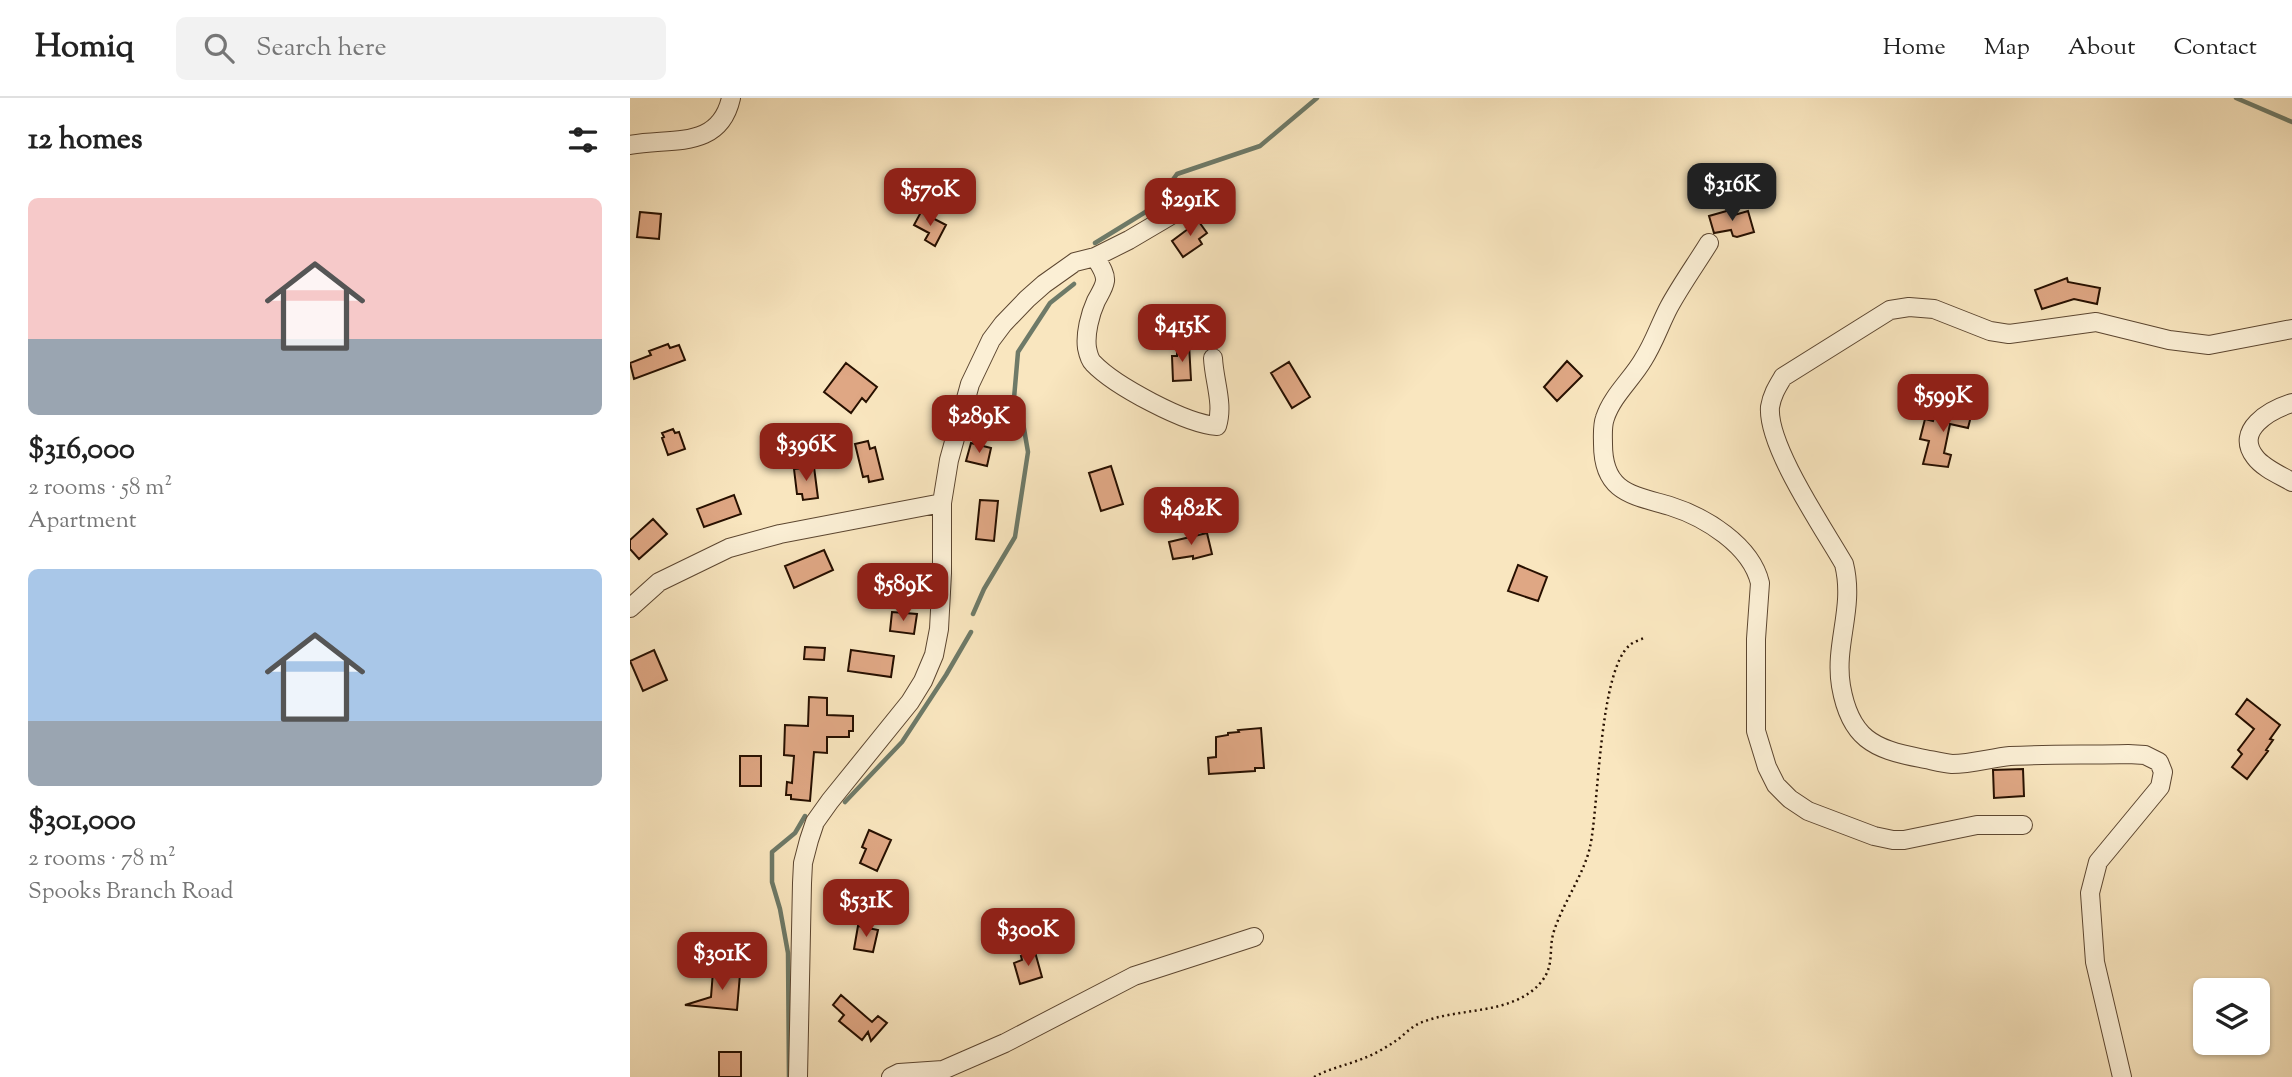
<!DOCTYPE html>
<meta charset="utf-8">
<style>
:root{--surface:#fff;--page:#f2f2f2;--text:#222;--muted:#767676;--line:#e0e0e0;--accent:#8f2418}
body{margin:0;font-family:"Sorts Mill Goudy",serif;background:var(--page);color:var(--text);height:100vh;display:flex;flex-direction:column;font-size:26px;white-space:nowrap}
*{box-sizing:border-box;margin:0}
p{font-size:23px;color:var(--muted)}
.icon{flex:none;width:38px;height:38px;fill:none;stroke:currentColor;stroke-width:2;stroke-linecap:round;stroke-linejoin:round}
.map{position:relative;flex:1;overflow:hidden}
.sheet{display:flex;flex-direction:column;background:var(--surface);width:630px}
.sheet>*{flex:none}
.controls{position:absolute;left:1563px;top:880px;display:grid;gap:14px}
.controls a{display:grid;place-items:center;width:77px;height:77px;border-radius:10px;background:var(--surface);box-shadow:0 2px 5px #0004;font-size:35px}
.price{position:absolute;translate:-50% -60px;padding:0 16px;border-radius:14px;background:var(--accent);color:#fff;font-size:23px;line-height:46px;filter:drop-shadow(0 2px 4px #0008)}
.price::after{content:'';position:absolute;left:50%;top:42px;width:21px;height:16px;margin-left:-10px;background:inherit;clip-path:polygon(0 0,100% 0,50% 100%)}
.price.current{background:#222;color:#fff}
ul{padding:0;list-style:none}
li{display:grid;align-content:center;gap:14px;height:371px;padding:0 28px}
li span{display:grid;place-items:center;height:217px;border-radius:10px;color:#555}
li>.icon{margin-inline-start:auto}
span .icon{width:126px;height:126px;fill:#fffc;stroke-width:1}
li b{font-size:30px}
h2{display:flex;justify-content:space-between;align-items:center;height:84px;padding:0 28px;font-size:30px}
header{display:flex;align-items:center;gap:42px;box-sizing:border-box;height:98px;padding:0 35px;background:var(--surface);border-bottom:2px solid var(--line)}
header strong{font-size:33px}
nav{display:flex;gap:38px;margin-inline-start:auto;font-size:24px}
.search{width:490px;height:63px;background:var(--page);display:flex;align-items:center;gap:18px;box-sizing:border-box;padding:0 24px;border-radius:10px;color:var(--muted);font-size:26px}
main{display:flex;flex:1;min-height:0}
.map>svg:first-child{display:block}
</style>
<header>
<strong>Homiq</strong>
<div class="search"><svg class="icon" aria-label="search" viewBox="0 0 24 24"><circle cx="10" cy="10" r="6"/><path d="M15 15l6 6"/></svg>Search here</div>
<nav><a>Home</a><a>Map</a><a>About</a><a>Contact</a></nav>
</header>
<main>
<section class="sheet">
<h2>12 homes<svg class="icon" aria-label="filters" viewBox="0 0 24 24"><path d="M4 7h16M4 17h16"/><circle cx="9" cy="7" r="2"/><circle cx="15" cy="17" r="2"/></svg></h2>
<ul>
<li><span style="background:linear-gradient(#f6c9c9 65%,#9aa5b1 0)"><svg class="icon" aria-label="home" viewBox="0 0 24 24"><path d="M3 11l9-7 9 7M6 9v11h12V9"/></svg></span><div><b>$316,000</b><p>2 rooms · 58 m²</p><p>Apartment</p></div></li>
<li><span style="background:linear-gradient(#a9c7e8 70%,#9aa5b1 0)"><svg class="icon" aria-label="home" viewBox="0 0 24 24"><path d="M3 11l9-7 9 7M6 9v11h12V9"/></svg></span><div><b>$301,000</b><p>2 rooms · 78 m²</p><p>Spooks Branch Road</p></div></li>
</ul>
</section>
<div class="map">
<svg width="1662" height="979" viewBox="0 0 1662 979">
<rect width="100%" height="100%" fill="#f9e6bf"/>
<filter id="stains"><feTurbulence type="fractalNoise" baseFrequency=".00286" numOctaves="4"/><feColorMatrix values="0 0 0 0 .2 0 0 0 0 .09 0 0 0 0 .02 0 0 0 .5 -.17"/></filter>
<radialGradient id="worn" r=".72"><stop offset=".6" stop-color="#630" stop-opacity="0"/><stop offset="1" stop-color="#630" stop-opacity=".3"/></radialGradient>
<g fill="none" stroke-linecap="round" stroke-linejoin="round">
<path stroke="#6e7a68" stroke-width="4.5" d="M1606,0L1662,24
M465,145L522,110L547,76L630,48L687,0
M343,516L354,491L385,439L398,354L393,325L383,312L388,254L420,205L444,186
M215,704L272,644L316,577L341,534
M159,979L158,855L150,811L142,784V754L165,735L175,718"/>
</g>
<path fill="#dfa784" stroke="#271000" stroke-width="2" d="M1100,112L1101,118L1118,113L1124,134L1107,139L1103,138L1101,132L1084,135L1079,118Z
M10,114L31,116L29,141L7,139Z
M291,114L316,127L305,148L295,142L299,135L284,127Z
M567,121L577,135L569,141L572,146L553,159L542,143L558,131L556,129Z
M1437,180L1438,184L1470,190L1467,206L1444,201L1412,211L1405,192Z
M38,246L40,250L49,247L55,262L4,281L0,265L21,257L19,253Z
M559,246L561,282L543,283L542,258H547V247Z
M937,263L952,278L927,303L914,289Z
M659,264L680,299L662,310L641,275Z
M216,265L247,289L236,304L232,300L221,315L194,294Z
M1324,305L1343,310L1338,330L1320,326L1314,355L1321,357L1318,369L1293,366L1299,343L1290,341L1295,321L1303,323L1305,315L1321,319Z
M43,331L45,335L49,334L55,351L38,357L32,340L34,339L32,335Z
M238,343L240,351L245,349L253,381L239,384L238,378L233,379L225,346Z
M341,345L361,350L357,368L336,363Z
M481,368L493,406L471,413L459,375Z
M184,369L188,400L173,402L172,396H167L164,371Z
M104,397L111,416L74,429L67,411Z
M350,402L368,403L364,443L346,441Z
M23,421L37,436L9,461L0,451V442Z
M577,435L582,456L563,461V458L543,461L539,444Z
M194,452L203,472L164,490L155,468Z
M888,467L917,479L908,503L878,493Z
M267,472L273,494L243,503L236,481Z
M262,514L287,516L284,536L260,533Z
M175,549L195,550L194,562L174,561Z
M24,552L37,582L13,593L0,563Z
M221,552L264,558L261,579L218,573Z
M179,599L197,600V617L223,618V633H219V639H197V655L184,654L180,703L161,701V697H156L157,684L162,685L164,658L154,657L155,627L178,628Z
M1617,601L1650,627L1640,641L1643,642L1636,652L1638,653L1617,681L1602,669L1612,656L1608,652L1624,631L1606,616Z
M631,630L634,670H625V673L579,676L578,660L586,659V639L598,637V635L609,634L608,632Z
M110,658H131V688H110Z
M1393,671L1394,698L1364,700L1363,672Z
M239,732L261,742L247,773L230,765L236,751L232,749Z
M228,828L248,832L243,854L224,851Z
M405,854L412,879L390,886L384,865L392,862L391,858Z
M83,873L110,876L107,912L55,907L81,899Z
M211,897L242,924L248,918L257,925L241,943L238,934L232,942L209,923L214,917L203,907Z
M89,954H111V979H89Z"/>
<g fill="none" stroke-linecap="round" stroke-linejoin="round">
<g stroke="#5c4630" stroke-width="20">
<path id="minor" d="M0,47C40,39 89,53 101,0
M1079,145C1066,166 1051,187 1039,209C1030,226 1024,245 1013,262C1002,281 982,298 975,320C972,328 973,338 973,346C973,395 1003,397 1040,408C1075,419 1121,447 1130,485L1126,541V633L1137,669L1146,687L1160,701L1178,713L1244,738L1263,742H1274L1347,727H1393
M465,159C469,166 476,175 475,183C474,190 469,197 466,203C460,216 455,236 457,250C458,255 460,262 463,265C485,288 556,326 587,328C594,306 584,283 583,260
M1662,305C1640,312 1604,332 1625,359C1633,370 1650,377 1662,384
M0,510L29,484L99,450L150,436L312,405
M168,979L172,785L173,765L179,742L185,724L200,703L280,604L293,583L304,557L309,531L312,475V405L319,362L340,286L361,242L373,226L397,201L414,186L445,164L465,159L499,142L555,109
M261,979L269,975L313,972L375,945L504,878L624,839
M1492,979L1465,864L1460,795L1468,764L1530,689L1533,674L1529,664L1515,657L1498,656C1459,657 1419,656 1380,658C1361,660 1341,666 1322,666C1312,665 1301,662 1290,660C1243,651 1220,640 1211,588C1204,546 1225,510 1214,466C1194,431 1137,348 1140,309C1142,297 1147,289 1153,279L1260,212L1279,209L1304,211L1360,233L1379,236L1466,224L1539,242L1579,247L1662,231"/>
</g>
<path stroke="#271000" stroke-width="2.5" stroke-dasharray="2 3.5" stroke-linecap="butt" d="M684,979C700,970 718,967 734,960C745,956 757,949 767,942C774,937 780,930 788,926C827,908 883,919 912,883C925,866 918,851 924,833C933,805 954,776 960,749C969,708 969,572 1000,547C1003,544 1010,542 1014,540"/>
<use href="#minor" stroke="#fbefd5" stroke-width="18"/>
</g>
<rect width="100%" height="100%" filter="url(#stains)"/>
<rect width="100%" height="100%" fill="url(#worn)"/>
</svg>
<div class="controls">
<a><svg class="icon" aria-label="layers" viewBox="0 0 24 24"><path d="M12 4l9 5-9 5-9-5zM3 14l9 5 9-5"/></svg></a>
</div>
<b class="price current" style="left:1102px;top:125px">$316K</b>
<b class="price" style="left:300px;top:130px">$570K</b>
<b class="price" style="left:560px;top:140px">$291K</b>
<b class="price" style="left:552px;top:266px">$415K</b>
<b class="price" style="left:1313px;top:336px">$599K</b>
<b class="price" style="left:349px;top:357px">$289K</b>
<b class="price" style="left:176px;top:385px">$396K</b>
<b class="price" style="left:561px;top:449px">$482K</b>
<b class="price" style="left:273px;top:525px">$589K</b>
<b class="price" style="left:236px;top:841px">$531K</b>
<b class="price" style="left:398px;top:870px">$300K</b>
<b class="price" style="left:92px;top:894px">$301K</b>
</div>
</main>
